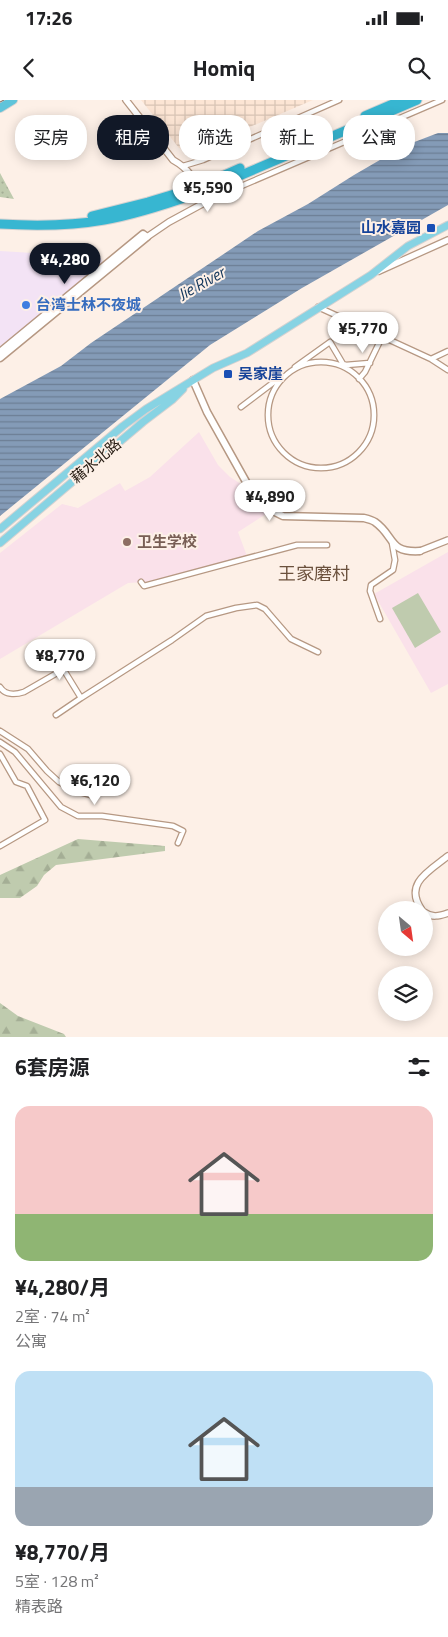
<!DOCTYPE html>
<html lang="zh">
<meta charset="utf-8">
<style>
:root{--surface:#fff;--page:#f2f2f2;--text:#202124;--muted:#757577;--accent:#111827}
body{margin:0;font-family:"Titillium Web","Noto Sans SC",sans-serif;background:var(--page);color:var(--text);height:100vh;display:flex;flex-direction:column;font-size:19px;white-space:nowrap}
*{box-sizing:border-box;margin:0}
p{font-size:16px;color:var(--muted)}
.icon{flex:none;width:28px;height:28px;fill:none;stroke:currentColor;stroke-width:2;stroke-linecap:round;stroke-linejoin:round}
.map{position:relative;height:937px;overflow:hidden}
.sheet{display:flex;flex-direction:column;background:var(--surface);flex:1}
.sheet>*{flex:none}
.top-card{position:absolute;left:15px;top:15px;width:419px;height:45px;display:flex;gap:10px}
.needle{width:32px;rotate:151deg}
.controls{position:absolute;left:378px;top:801px;display:grid;gap:10px}
.controls a{display:grid;place-items:center;width:55px;height:55px;border-radius:50%;background:var(--surface);box-shadow:0 2px 12px #0003;font-size:25px}
.price{position:absolute;translate:-50% -42px;padding:0 11px;border-radius:18px;background:#fff;color:#222;font-size:16px;line-height:32px;filter:drop-shadow(0 1px 2px #0008)}
.price::after{content:'';position:absolute;left:50%;top:30px;width:15px;height:11px;margin-left:-8px;background:inherit;clip-path:polygon(0 0,100% 0,50% 100%)}
.price.current{background:var(--accent);color:#fff}
ul{padding:0;list-style:none}
li{display:grid;align-content:center;gap:10px;height:265px;padding:0 15px}
li span{display:grid;place-items:center;height:155px;border-radius:15px;color:#555}
li>.icon{margin-inline-start:auto}
span .icon{width:90px;height:90px;fill:#fffc;stroke-width:1}
li b{font-size:21px}
h2{display:flex;justify-content:space-between;align-items:center;height:60px;padding:0 15px;font-size:21px}
.chip{padding:0 18px;border-radius:20px;background:var(--surface);box-shadow:0 2px 12px #0003;font-size:18px;line-height:45px}
.chip.current{background:var(--accent);color:#fff}
.status{display:flex;justify-content:space-between;align-items:center;height:35px;padding:0 25px;background:var(--surface);direction:ltr}
.status svg{height:14px;fill:currentColor}
header{display:flex;justify-content:space-between;align-items:center;height:65px;padding:0 15px;background:var(--surface);font-size:22px;font-weight:700}
.map>svg:first-child{display:block}
</style>
<div class="status"><b>17:26</b><svg viewBox="0 0 49 12"><path d="M0 12V9h3v3zM5 12V6h3v6zM10 12V3h3v9zM15 12V0h3v12zM26 1h20v11H26zM47 4h2v5h-2z"/></svg></div>
<header><svg class="icon" aria-label="back" viewBox="0 0 24 24"><path d="M15 5l-7 7 7 7"/></svg>Homiq<svg class="icon" aria-label="search" viewBox="0 0 24 24"><circle cx="10" cy="10" r="6"/><path d="M15 15l6 6"/></svg></header>
<div class="map">
<svg width="448" height="937" viewBox="0 0 448 937">
<defs>
<pattern id="industrial-grid" width="8" height="8" patternUnits="userSpaceOnUse" patternTransform="scale(1.25)"><rect width="8" height="8" fill="#fce5d4"/><path d="M0 4h8M4 0v8" fill="none" stroke="#d8c4b5"/></pattern>
<pattern id="green-dots" width="8" height="8" patternUnits="userSpaceOnUse" patternTransform="scale(1.25)"><rect width="8" height="8" fill="#bfcbae"/><path d="M2 2h.1M6 6h.1" fill="none" stroke="#a4ae95" stroke-width="1.8" stroke-linecap="round"/></pattern>
<pattern id="forest-firs" width="22" height="20" patternUnits="userSpaceOnUse" patternTransform="scale(1.25)"><rect width="22" height="20" fill="#bfcbae"/><path d="M5 1l3.5 6h-7zM16 11l3.5 6h-7z" fill="#a4ae95"/></pattern>
<pattern id="water-rules" width="6" height="5" patternUnits="userSpaceOnUse" patternTransform="scale(1.25)"><rect width="6" height="5" fill="#849bb7"/><path d="M0 2.5h6" fill="none" stroke="#6c7e94"/></pattern>
</defs>
<rect width="100%" height="100%" fill="#fdf0e7"/>
<path fill="#f3e3f5" d="M0,151L49,154L98,152L103,163L0,247Z"/>
<path fill="url(#industrial-grid)" d="M141,0H313L191,52L179,48Z"/>
<path fill="#fae1ea" d="M199,332L218,365L230,377L249,389L266,414L238,432L247,456L146,482L128,483L0,559V453L62,404L78,408L120,383L125,391L150,377Z
M448,452V584L431,593L374,494Z"/>
<path fill="url(#green-dots)" d="M0,73L14,99L0,97Z"/>
<path fill="url(#forest-firs)" d="M78,739L165,746V751L56,765L44,775L37,786L20,798H0V775Z
M0,903L18,916L64,934L66,937H0Z"/>
<path fill="#bfcbae" d="M418,493L441,532L415,548L392,508Z"/>
<path fill="url(#water-rules)" d="M438,33H448V105L302,188L210,245L0,416V299L61,266L91,243L258,131L308,104L354,75L404,46Z"/>
<g fill="none" stroke-linecap="round" stroke-linejoin="round">
<g stroke="#b69883" stroke-width="7">
<path id="minor" d="M183,66L203,60L339,0
M204,103L211,99L442,0
M318,207L431,259L448,270
M431,259L448,251
M268 315a53 53 0 1 1 106 0a53 53 0 1 1-106 0Z
M295,267L330,242L343,264L346,265L370,263
M359,279L365,272L382,237
M241,307L282,276
M141,482L144,486L297,445H327
M380,519L370,491L371,485L393,470L395,460L392,443
M54,554L81,598
M0,587C5,595 15,595 24,592L64,569
M56,615L81,598L172,540L206,516L236,508L257,505L265,509L291,539L318,552
M0,631L28,649L47,671L59,682L80,692L91,695
M0,642L15,652L61,707L78,716H102L173,726L183,731L178,743
M0,654L16,682L27,686L45,720L0,746"/>
</g>
<g stroke="#b69883" stroke-width="8">
<path id="tertiary" d="M126,0L173,60C193,71 196,84 204,103L169,122L147,137
M379,171L448,140
M420,451L448,440
M422,810C403,784 429,771 448,756
M424,812C432,818 439,816 448,813"/>
</g>
<g stroke="#b69883" stroke-width="9">
<path id="secondary" d="M0,252L143,134L147,137L0,258
M193,280L207,312L254,396L267,408L283,416L364,418C368,419 372,420 375,422C395,436 388,453 420,451"/>
</g>
<g stroke="#d5d2d1" stroke-width="9">
<path id="primary" d="M0,429L123,326L146,309L213,268L247,253L371,175L408,146L448,125
M0,443L143,322L172,300L183,289"/>
</g>
<g stroke="#d5d2d1" stroke-width="10">
<path id="trunk" d="M0,8L13,0"/>
</g>
<g stroke="#d5d2d1" stroke-width="11">
<path id="motorway" d="M365,16L402,0
M202,85L240,68
M204,91L417,0
M92,116L148,102L191,89
M0,124C34,126 70,126 104,120C134,115 164,105 193,95"/>
</g>
<use href="#minor" stroke="#fff" stroke-width="4.5"/>
<use href="#tertiary" stroke="#fff" stroke-width="5.5"/>
<use href="#secondary" stroke="#fff" stroke-width="6"/>
<use href="#primary" stroke="#87d3e3" stroke-width="7"/>
<use href="#trunk" stroke="#5fc4da" stroke-width="8"/>
<use href="#motorway" stroke="#37b6d1" stroke-width="9"/>
<path stroke="#786c63" stroke-width="1" d="M0,2L4,0"/>
<g stroke="#d5d2d1" stroke-width="11" stroke-linecap="butt">
<path id="motorway-bridge" d="M191,89L202,85
M193,95L204,91"/>
</g>
<use href="#motorway-bridge" stroke="#37b6d1" stroke-width="9"/>
</g>
<g fill="#1a4fb4" stroke="#fdf0e7" stroke-width="2">
<rect x="426" y="123" width="10" height="10" rx="2.5"/>
<rect x="223" y="269" width="10" height="10" rx="2.5"/>
</g>
<circle fill="#3f7fe0" stroke="#fdf0e7" stroke-width="2" cx="26" cy="205" r="5"/>
<circle fill="#8d6e63" stroke="#fdf0e7" stroke-width="2" cx="127" cy="442" r="5"/>
<g text-anchor="middle" stroke-width="4" stroke-linejoin="round" paint-order="stroke">
<g font-size="15" font-weight="bold" fill="#164399" stroke="#fdf0e7" text-anchor="end">
<text x="421" y="133">山水嘉园</text>
<text x="238" y="279" text-anchor="start">吴家崖</text>
</g>
<g font-size="15" font-weight="bold" fill="#366cbe" stroke="#fdf0e7" text-anchor="start">
<text x="36" y="210">台湾士林不夜城</text>
</g>
<g font-size="15" fill="#2b2017" stroke="#fdf0e7">
<text transform="translate(96 361) rotate(-40)" y="5">藉水北路</text>
</g>
<g font-size="15" font-weight="bold" fill="#785e54" stroke="#fdf0e7" text-anchor="start">
<text x="137" y="447">卫生学校</text>
</g>
<g font-size="16" font-style="italic" fill="#10345a" stroke="#fdf0e7">
<text transform="translate(201 183) rotate(-29)" y="6">Jie River</text>
</g>
<g font-size="18" fill="#6b513d" stroke="#fdf0e7">
<text x="314" y="480">王家磨村</text>
</g>
</g>
</svg>
<div class="controls">
<a><svg class="needle" viewBox="-14 -14 28 28"><path d="M0-13l5 13h-10z" fill="#e53935"/><path d="M0 13l5-13h-10z" fill="#757577"/></svg></a>
<a><svg class="icon" aria-label="layers" viewBox="0 0 24 24"><path d="M12 4l9 5-9 5-9-5zM3 14l9 5 9-5"/></svg></a>
</div>
<b class="price" style="left:208px;top:113px">¥5,590</b>
<b class="price current" style="left:65px;top:185px">¥4,280</b>
<b class="price" style="left:363px;top:254px">¥5,770</b>
<b class="price" style="left:270px;top:422px">¥4,890</b>
<b class="price" style="left:60px;top:581px">¥8,770</b>
<b class="price" style="left:95px;top:706px">¥6,120</b>
<div class="top-card">
<a class="chip">买房</a>
<a class="chip current">租房</a>
<a class="chip">筛选</a>
<a class="chip">新上</a>
<a class="chip">公寓</a>
</div>
</div>
<section class="sheet">
<h2>6套房源<svg class="icon" aria-label="filters" viewBox="0 0 24 24"><path d="M4 7h16M4 17h16"/><circle cx="9" cy="7" r="2"/><circle cx="15" cy="17" r="2"/></svg></h2>
<ul>
<li><span style="background:linear-gradient(#f6c9c9 70%,#8fb573 0)"><svg class="icon" aria-label="home" viewBox="0 0 24 24"><path d="M3 11l9-7 9 7M6 9v11h12V9"/></svg></span><div><b>¥4,280/月</b><p>2室 · 74 m²</p><p>公寓</p></div></li>
<li><span style="background:linear-gradient(#bfe0f5 75%,#9aa5b1 0)"><svg class="icon" aria-label="home" viewBox="0 0 24 24"><path d="M3 11l9-7 9 7M6 9v11h12V9"/></svg></span><div><b>¥8,770/月</b><p>5室 · 128 m²</p><p>精表路</p></div></li>
</ul>
</section>
